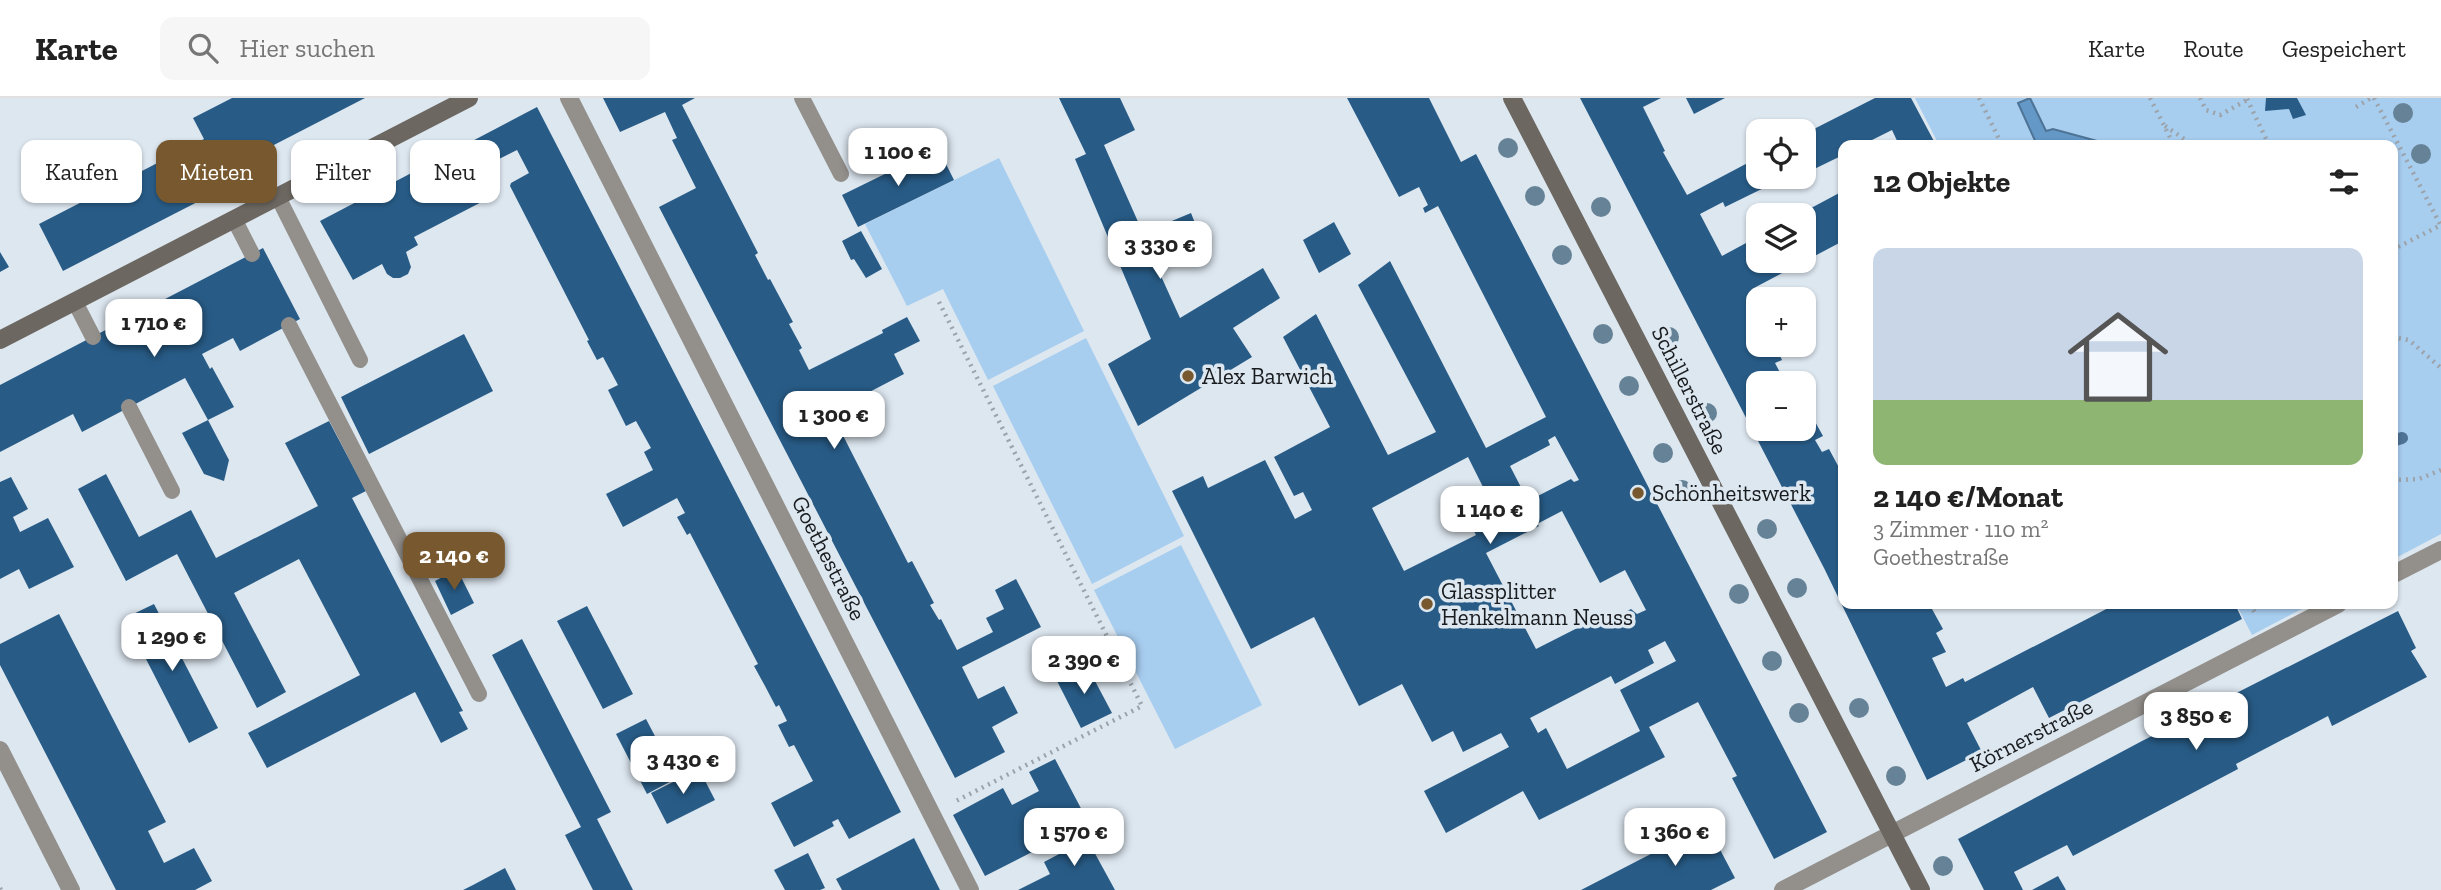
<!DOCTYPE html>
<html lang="de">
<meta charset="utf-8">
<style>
:root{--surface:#fff;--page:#f6f6f6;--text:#222;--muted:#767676;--line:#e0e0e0;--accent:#78582e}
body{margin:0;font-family:"Zilla Slab",serif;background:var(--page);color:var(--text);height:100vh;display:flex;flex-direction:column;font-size:26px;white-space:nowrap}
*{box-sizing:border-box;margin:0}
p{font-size:23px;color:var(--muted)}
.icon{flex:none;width:38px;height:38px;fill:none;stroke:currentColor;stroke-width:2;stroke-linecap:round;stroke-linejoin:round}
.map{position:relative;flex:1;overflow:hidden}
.sheet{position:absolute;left:1838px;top:42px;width:560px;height:469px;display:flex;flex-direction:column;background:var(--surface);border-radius:14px;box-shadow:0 2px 5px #0004}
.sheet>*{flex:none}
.banner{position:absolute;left:21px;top:42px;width:665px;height:63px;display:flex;gap:14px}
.fabs{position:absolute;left:1746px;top:21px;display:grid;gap:14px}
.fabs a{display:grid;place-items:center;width:70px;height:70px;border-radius:14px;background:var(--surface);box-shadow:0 2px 5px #0004;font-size:35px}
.price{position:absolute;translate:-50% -60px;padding:0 16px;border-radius:14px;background:#fff;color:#222;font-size:23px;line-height:46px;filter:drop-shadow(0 2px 4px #0008)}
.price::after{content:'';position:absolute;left:50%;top:42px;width:21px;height:16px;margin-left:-10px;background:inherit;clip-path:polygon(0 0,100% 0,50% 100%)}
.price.current{background:var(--accent);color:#fff}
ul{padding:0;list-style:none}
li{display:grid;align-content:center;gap:14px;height:371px;padding:0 35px}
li+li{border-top:2px solid var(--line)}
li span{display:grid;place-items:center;height:217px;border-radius:14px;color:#555}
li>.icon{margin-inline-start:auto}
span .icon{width:126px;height:126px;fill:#fffc;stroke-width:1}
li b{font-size:30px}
h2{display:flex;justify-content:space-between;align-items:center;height:84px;padding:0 35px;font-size:30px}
.tag{padding:0 24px;border-radius:14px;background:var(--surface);box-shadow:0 2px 5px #0004;font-size:24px;line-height:63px}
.tag.current{background:var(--accent);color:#fff}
header{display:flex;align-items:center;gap:42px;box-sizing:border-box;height:98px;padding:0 35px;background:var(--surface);border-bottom:2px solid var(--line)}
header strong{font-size:33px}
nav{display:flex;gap:38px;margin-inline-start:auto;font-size:24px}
.search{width:490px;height:63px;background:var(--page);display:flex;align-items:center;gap:18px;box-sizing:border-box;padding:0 24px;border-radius:14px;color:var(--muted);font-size:26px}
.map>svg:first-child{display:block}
</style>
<header>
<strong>Karte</strong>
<div class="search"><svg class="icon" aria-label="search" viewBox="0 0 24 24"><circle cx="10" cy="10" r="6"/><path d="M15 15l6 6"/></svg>Hier suchen</div>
<nav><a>Karte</a><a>Route</a><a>Gespeichert</a></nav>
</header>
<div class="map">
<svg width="2441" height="792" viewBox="0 0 2441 792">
<rect width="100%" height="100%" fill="#dde7f0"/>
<path fill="#a7cdef" d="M1915,0H2441V436L2392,462V47H1939Z
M999,60L1084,233L988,282L943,191L907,208L865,126Z
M1086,240L1184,438L1092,486L993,288Z
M1181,447L1262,607L1175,651L1094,492Z
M2236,506H2311L2252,537Z"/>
<path fill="#6498c7" stroke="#4e7395" stroke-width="2" d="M2030,0L2046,33L2053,31L2112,47H2037L2018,5Z"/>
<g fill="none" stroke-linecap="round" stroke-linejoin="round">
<path stroke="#4e7395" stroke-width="12" d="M2392,343L2402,340"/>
</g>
<path fill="#285c87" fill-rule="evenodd" d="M232,0H365L202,84L209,98L63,173L39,126L204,41L193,20Z
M603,0H695L682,7L758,155L755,157L768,182L770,181L793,224L789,226L802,250L799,252L809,272L883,235L882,232L907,219L920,243L894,256L904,276L831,314L908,465L912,463L934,505L930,507L939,522L941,521L957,552L993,534L986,520L1004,511L995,492L1016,481L1041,529L962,569L978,601L1004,588L1018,615L992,629L1005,654L955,680L659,109L696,90L672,42L677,40L665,14L620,34Z
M1059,0H1120L1135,32L1104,47L1143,135L1191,115L1204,148L1156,167L1180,220L1263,170L1280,200L1233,230L1252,259L1138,328L1108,266L1151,241L1075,61L1086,56Z
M1347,0H1429L1461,64L1476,56L1827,734L1774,761L1732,680L1737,678L1698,604L1649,629L1665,659L1539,722L1523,693L1446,735L1424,693L1509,649L1501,635L1463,654L1453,633L1432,644L1402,586L1359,608L1314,519L1251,551L1172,393L1203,378L1208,390L1265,362L1295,421L1312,412L1303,394L1294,398L1274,359L1330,329L1283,239L1316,216L1388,357L1436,334L1358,187L1390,163L1486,350L1546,319L1438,108L1425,115L1423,110L1428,107L1419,89L1399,99ZM1555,338L1579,382L1574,384L1571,381L1528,403L1510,368L1550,347L1548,342ZM1468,359L1483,389L1458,402L1476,437L1404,473L1372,410ZM1562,413L1600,485L1625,472L1646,512L1637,516L1631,511L1604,525L1601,518L1536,551L1486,455L1539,428L1537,426ZM1665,543L1676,563L1620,592L1640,633L1567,671L1546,630L1538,635L1530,620L1611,578L1615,586L1654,565L1648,552Z
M1580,0H1661L1643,9L1665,53L1663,54L1687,97L1759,59V79H1799L1781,88L1778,83L1725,109L1723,104L1700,116L1722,158L1759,138V163H1804V117H1798L1843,93V143L1752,191L1759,203V247H1775L1782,262L1775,265L1783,280L1790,277L1795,285H1759V331H1804V304L1823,338L1815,342L1822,354L1829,351L1843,377V506H1942L1932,511L1943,531L1936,535L1946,554L1932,560L1946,589L1963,580L1965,584L2116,506H2235L2242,521L2049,620L2033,589L1967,625L1982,654L1927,682L1824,470Z
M1686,0H1725L1694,16Z
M1875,0H1911L1936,47H1899L1892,32L1862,47H1843V57L1804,76V36Z
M2266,0H2297L2306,17L2293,21L2289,11L2265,13Z
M537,9L901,714L849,741L838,721L832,724L834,728L794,749L771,705L813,683L794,647L789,649L778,627L787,623L779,607L776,609L765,588L754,568L758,566L690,435L687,437L677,419L685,415L677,400L623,429L606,396L653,372L644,354L651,350L636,323L626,328L608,292L618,287L603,259L597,262L587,243L589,242L510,88L511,85L529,75L517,52L483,69L497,96L414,139L418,147L406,154L411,169L408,176L400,180H393L387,176L382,166L353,182L320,123Z
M938,50L954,82L858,129L842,97Z
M1334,124L1351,156L1319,175L1303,142Z
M861,133L882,171L866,180L854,161L851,162L842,143Z
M263,150L300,221L240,253L233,240L202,256L210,271L212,269L234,309L208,322L229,362L224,383L204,376L182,335L208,322L185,280L82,334L73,316L0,354V287Z
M0,154L9,169L0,174Z
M464,236L493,293L369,356L341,299Z
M329,323L366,393L352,400L463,613L459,614L468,631L441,645L415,594L267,670L248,635L360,577L299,461L234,495L286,594L257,610L177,456L126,483L78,391L106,376L139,439L191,412L216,460L318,408L285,345Z
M11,379L28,411L13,419L20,434L48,420L74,469L29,491L19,471L0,481V384Z
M457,471L474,505L451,517L435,483Z
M154,506L218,630L189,645L125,520Z
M587,508L633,596L603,611L557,523Z
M2398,513L2416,550L2411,553L2427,579L2332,628L2328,618L2236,666L2238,671L2073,758L2067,747L2014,774L2023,792H1984L1958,741L2142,643Z
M59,516L166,724L148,733L164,765L194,750L212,783L195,792H116L0,567V546Z
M522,541L611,714L597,721L633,792H593L565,737L581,729L492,557Z
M1086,566L1112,615L1081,630L1056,581Z
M646,621L677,680L647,696L616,636Z
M1055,661L1085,718L1059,732L1054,723L1028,737L1036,752L985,778L953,717L1003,690L1012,707L1039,693L1029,674Z
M699,671L715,702L667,726L651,695Z
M1707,727L1735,780L1711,792H1581Z
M1081,730L1115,792H1018L1050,776L1044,764L1061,755L1055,743Z
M914,740L940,792H842L836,781Z
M808,755L825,790L820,792H785L774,772Z
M505,770L516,792H463L473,787Z
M2058,778L2066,792H2032Z"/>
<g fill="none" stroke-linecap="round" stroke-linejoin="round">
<path stroke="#9ca3aa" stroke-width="4.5" stroke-dasharray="2 5" stroke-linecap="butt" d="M1979,0L2002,47
M2150,0L2174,47
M2200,0L2206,12L2220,17L2247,2
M2374,0L2440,126
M2247,1L2269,47
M2356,9L2371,0
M2165,28L2193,47
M2392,152L2441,127
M939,204L1142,608L956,703
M2392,239L2409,242L2441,270
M2392,382L2419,381L2441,372
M2250,506L2256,517
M0,790L1,792"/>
<path stroke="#93908c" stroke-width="16" d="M802,0L841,76
M278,99L360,262
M234,121L252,156
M75,204L93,239
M289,227L479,596
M129,309L172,393"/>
<path stroke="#93908c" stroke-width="18" d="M569,0L970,792
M2392,477L2441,452
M0,652L71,792
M1783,792L2338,506"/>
<path stroke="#6c6761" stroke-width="18" d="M1512,0L1921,792
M0,242L469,0"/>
</g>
<g fill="#668297">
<circle cx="2403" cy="15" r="10"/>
<circle cx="1508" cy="50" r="10"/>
<circle cx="2421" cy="56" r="10"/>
<circle cx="1535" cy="98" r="10"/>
<circle cx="1601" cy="109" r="10"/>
<circle cx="1562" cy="157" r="10"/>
<circle cx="1603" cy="236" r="10"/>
<circle cx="1669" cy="239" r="10"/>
<circle cx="1629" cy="288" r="10"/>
<circle cx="1707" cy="315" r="10"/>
<circle cx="1663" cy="355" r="10"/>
<circle cx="1682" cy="392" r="10"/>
<circle cx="1767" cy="431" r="10"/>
<circle cx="1797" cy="490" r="10"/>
<circle cx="1739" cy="496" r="10"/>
<circle cx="1772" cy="563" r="10"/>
<circle cx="1859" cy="610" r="10"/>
<circle cx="1799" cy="615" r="10"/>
<circle cx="1896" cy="678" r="10"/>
<circle cx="1943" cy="768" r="10"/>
</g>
<g fill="#78582e" stroke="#dde7f0" stroke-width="2.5">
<circle cx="1188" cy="278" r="7"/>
<circle cx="1638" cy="395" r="7"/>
<circle cx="1427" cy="506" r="7"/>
</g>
<g text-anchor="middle" stroke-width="7" stroke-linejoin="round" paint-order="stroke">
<g font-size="23" fill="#191c1f" stroke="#dde7f0" text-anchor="start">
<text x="1202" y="286">Alex Barwich</text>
<text x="1652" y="403">Schönheitswerk</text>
<text x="1441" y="501">Glassplitter<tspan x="1441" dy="26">Henkelmann Neuss</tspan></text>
</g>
<g font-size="23" fill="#191c1f" stroke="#dde7f0">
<text transform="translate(1690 292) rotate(63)" y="8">Schillerstraße</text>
<text transform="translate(829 460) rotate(63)" y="8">Goethestraße</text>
<text transform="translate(2031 637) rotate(-27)" y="8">Körnerstraße</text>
</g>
</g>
</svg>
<div class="fabs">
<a><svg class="icon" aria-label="locate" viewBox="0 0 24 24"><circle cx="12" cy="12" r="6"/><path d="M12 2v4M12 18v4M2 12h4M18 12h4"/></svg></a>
<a><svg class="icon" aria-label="layers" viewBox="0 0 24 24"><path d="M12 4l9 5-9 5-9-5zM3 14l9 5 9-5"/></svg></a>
<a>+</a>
<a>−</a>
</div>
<b class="price" style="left:898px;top:90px">1 100 €</b>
<b class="price" style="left:1160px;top:183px">3 330 €</b>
<b class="price" style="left:154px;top:261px">1 710 €</b>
<b class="price" style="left:834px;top:353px">1 300 €</b>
<b class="price" style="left:1490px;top:448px">1 140 €</b>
<b class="price current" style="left:454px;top:494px">2 140 €</b>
<b class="price" style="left:172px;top:575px">1 290 €</b>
<b class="price" style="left:1084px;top:598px">2 390 €</b>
<b class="price" style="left:2196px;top:654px">3 850 €</b>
<b class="price" style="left:683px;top:698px">3 430 €</b>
<b class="price" style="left:1074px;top:770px">1 570 €</b>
<b class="price" style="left:1675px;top:770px">1 360 €</b>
<div class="banner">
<a class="tag">Kaufen</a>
<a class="tag current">Mieten</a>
<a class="tag">Filter</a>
<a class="tag">Neu</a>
</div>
<section class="sheet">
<h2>12 Objekte<svg class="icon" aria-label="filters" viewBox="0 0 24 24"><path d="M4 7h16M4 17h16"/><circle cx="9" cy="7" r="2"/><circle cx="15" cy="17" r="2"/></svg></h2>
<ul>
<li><span style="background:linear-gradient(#c9d6e8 70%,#8fb573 0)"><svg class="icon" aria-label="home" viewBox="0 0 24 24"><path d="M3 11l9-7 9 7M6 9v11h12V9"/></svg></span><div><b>2 140 €/Monat</b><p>3 Zimmer · 110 m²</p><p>Goethestraße</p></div></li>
</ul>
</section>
</div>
